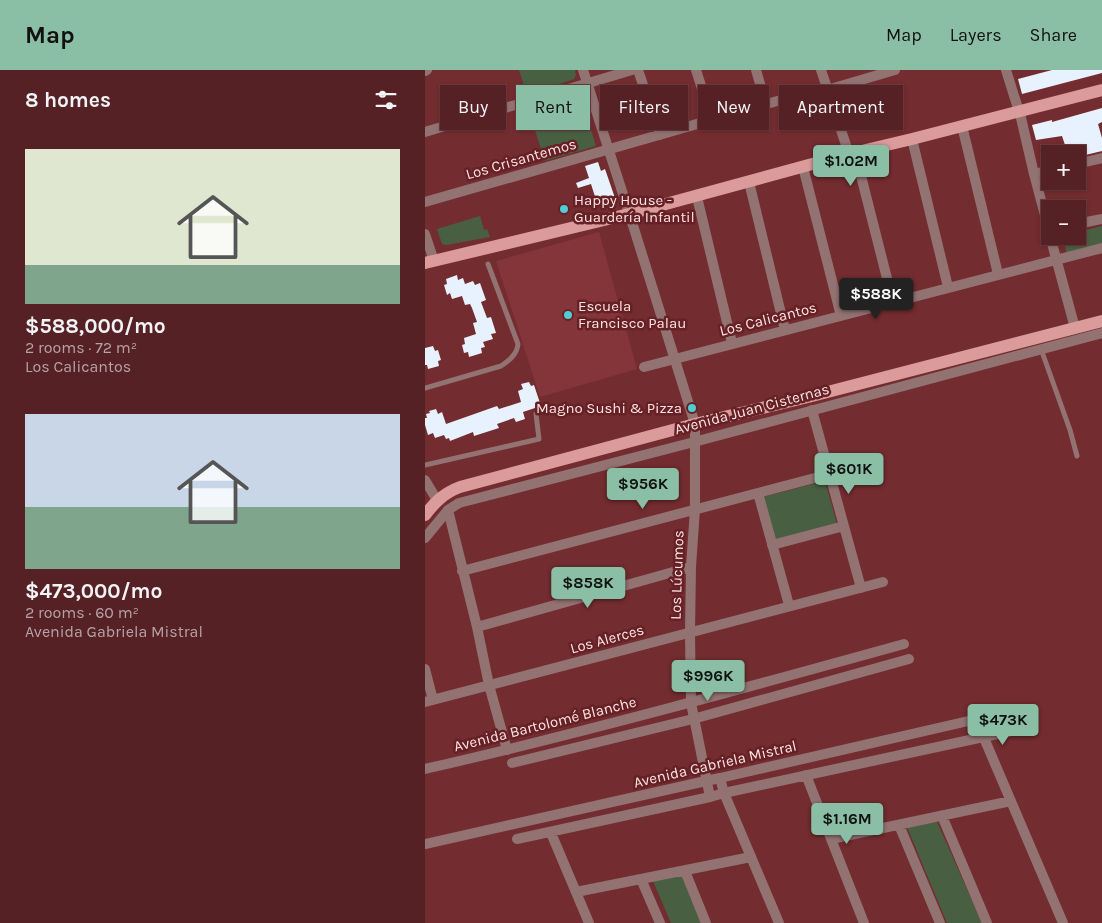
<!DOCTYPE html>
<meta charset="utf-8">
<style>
:root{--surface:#562124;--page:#5f2e31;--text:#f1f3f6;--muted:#b6a3a6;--line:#6c3e41;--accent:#8abfa5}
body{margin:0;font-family:Karla,sans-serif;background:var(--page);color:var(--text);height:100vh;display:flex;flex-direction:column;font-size:19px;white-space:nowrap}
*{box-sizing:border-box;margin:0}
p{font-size:16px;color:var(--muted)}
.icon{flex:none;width:28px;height:28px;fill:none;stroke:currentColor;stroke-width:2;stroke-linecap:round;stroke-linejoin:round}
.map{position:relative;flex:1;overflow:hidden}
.panel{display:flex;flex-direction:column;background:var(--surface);width:425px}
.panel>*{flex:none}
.banner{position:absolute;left:15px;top:15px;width:475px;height:45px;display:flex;gap:10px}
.tools{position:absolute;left:616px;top:75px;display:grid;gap:10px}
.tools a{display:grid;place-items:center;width:45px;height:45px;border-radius:0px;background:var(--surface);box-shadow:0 1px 4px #0004,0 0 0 1px var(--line);font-size:25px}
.price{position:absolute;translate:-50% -42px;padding:0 11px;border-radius:5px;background:var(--accent);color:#111;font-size:16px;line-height:32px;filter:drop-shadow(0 1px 2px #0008)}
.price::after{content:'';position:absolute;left:50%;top:30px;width:15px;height:11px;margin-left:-8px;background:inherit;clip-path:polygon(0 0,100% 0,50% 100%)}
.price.active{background:#222;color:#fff}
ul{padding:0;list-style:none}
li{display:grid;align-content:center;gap:10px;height:265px;padding:0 25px}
li span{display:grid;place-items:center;height:155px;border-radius:0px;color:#555}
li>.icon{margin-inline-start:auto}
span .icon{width:90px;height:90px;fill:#fffc;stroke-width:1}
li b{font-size:21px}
h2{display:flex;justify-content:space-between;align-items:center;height:60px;padding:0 25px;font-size:21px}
.pill{padding:0 18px;border-radius:0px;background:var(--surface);box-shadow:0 1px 4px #0004,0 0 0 1px var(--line);font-size:18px;line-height:45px}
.pill.active{background:var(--accent);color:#111}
header{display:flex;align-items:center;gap:30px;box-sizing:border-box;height:70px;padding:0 25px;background:var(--accent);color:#111}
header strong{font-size:24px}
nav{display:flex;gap:28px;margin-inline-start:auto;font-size:18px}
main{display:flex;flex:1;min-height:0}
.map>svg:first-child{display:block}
</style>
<header>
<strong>Map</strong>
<nav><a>Map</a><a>Layers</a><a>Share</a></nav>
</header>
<main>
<section class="panel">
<h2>8 homes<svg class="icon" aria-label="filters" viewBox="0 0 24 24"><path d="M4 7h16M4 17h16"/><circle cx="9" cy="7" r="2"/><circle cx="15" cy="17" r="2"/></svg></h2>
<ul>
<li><span style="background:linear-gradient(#dfe7d0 75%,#7fa58c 0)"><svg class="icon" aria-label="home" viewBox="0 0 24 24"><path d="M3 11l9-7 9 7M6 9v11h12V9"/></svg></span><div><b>$588,000/mo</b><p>2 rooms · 72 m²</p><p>Los Calicantos</p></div></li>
<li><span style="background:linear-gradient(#c9d6e8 60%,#7fa58c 0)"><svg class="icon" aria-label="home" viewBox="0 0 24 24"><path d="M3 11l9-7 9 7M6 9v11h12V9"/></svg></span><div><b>$473,000/mo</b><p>2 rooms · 60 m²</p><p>Avenida Gabriela Mistral</p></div></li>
</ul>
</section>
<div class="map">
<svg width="677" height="853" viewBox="0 0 677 853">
<rect width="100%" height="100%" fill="#732c30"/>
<path fill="#84353a" d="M174,162L212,299L115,327L71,191Z"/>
<path fill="#486041" d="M94,0H150L151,5L149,9L102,25Z
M150,23L156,28L171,76L120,91L103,39Z
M55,146L59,160L62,159L65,167L21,175L17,174L12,159Z
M677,156V174L642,184L637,166H652L653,162Z
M400,411L412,454L350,471L338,427Z
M512,752L557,853H522L482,757Z
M257,804L277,853H246L228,811Z"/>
<path fill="#e8f1fe" d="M627,0H677V3L597,24L593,9Z
M677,38V52L673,54L677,68V81L652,87V84H643L637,66L611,70L607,55L627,50V52Z
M173,92L176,101L180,99L190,128L172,133L166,114L153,118L151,113L164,108L160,96Z
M32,205L33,210L38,208L40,214L48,211L50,215L55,213L61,230L56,232L62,248L66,247L71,263L66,264L68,269L58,272L60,277L56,278L57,283L44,287L43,282L39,283L37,275L40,274L39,268L51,264L48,253L52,252L47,238L45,234L40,235L37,226L27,229L25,223L22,225L19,215L22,214L21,209Z
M8,276L10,281L13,280L16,290L13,291L14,296L3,299L2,295H0V278Z
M104,312L106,316L109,315L116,336L98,342L100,349L91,352L89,348L72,354L74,358L49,366L48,362L25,371L24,368L21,369L19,365L10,368L8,363L3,365L0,355V348H2L1,344L5,343L4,341L11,339L13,344L17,342L21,354L72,336L74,339L96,332L93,321L98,319L96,314Z"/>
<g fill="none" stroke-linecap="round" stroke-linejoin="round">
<path stroke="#937272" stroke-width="5" d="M616,279L645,360L652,386
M0,318L76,296C85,290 92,284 93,274L63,194
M0,395L114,369L111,344"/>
<path stroke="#937272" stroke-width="10" d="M213,0L235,65
M271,0L287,50
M331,0L341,35
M396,0L424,84L432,90L468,232
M581,0L596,48L609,104L625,164
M0,1L2,0
M402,20L470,0
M537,56L573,204
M487,69L523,217
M652,94L677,88
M378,97L416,246
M609,104L625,100
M324,112L360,260
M272,127L307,273
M0,132L401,17
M652,154L677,149
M0,164L9,191
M625,166L650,258
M219,297L677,178
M387,340L436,518
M333,423L364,535
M23,440L52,557L64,615L82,680
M347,475L419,456
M37,501L405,404
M52,557L266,497
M0,599L8,630
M0,632L458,512
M559,668L638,853
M87,693L268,649L484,589
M0,699C161,662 320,618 479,574
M381,705L439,853
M295,708L587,641
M299,723L591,660
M517,746L562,853
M474,755L515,853
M126,763L164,853
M92,769L285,727
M406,769L586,731
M0,774L281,711
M260,801L281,853
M216,809L235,853
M151,822L326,787"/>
<path stroke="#937272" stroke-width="10" d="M158,0L206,149L270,354V439L266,497L265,563L266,633L285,727L299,723
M0,62L207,0
M0,410L12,430
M0,468L23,440L34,433L269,372L677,263
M281,711L295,708L299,723L354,853"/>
<path stroke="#dc9b9b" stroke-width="12" d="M0,193L204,144L424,84L487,69L677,20
M0,445C10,432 19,423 35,417L270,354L387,326L677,251"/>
</g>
<g fill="#51ccd1" stroke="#662126" stroke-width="2">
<circle cx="139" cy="139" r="5"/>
<circle cx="143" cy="245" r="5"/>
<circle cx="267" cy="338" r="5"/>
</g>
<g text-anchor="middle" stroke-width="5" stroke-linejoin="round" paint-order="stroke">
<g font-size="15" fill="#fee3e2" stroke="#662126">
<text transform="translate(96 89) rotate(-16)" y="5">Los Crisantemos</text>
<text transform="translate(343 249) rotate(-14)" y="5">Los Calicantos</text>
<text transform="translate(327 339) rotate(-15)" y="5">Avenida Juan Cisternas</text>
<text transform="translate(252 505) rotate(-88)" y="5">Los Lúcumos</text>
<text transform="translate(182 569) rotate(-15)" y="5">Los Alerces</text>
<text transform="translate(120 654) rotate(-14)" y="5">Avenida Bartolomé Blanche</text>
<text transform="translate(290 694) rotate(-13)" y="5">Avenida Gabriela Mistral</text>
</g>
<g font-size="15" fill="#fee3e2" stroke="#662126" text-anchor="start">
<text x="149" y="135">Happy House -<tspan x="149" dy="17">Guardería Infantil</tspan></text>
<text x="153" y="241">Escuela<tspan x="153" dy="17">Francisco Palau</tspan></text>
<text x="257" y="343" text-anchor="end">Magno Sushi &amp; Pizza</text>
</g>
</g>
</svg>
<div class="tools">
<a>+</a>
<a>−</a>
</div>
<b class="price" style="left:426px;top:117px">$1.02M</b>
<b class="price active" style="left:451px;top:250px">$588K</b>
<b class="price" style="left:424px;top:425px">$601K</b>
<b class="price" style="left:218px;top:440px">$956K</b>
<b class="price" style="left:163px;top:539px">$858K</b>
<b class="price" style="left:283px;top:632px">$996K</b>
<b class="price" style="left:578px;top:676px">$473K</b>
<b class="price" style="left:422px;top:775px">$1.16M</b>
<div class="banner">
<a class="pill">Buy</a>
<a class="pill active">Rent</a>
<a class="pill">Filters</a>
<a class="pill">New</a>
<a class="pill">Apartment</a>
</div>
</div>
</main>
